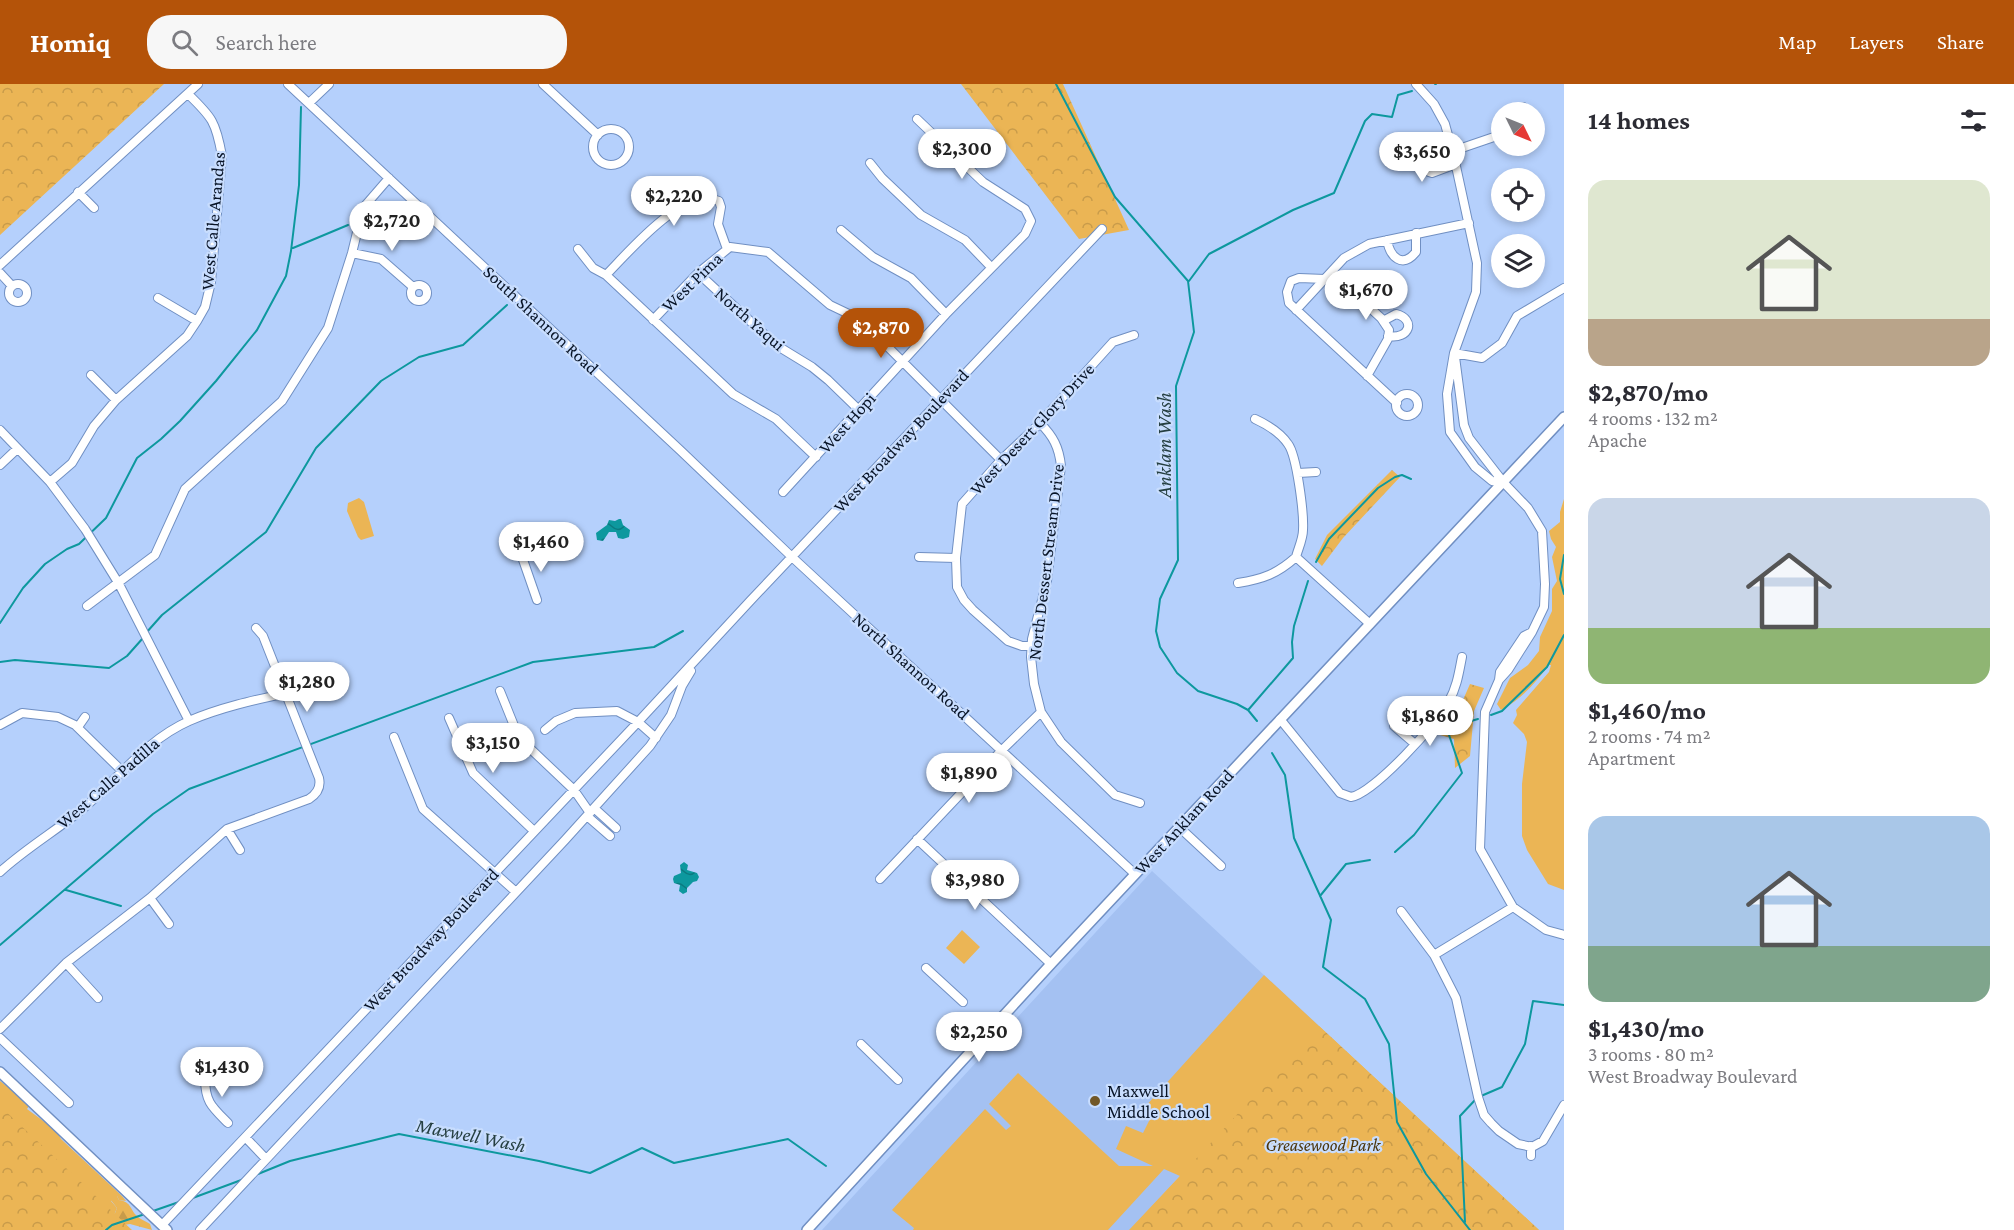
<!DOCTYPE html>
<meta charset="utf-8">
<style>
:root{--surface:#fff;--page:#f7f7f7;--text:#2b2b33;--muted:#7c7c81;--accent:#b45309}
body{margin:0;font-family:"Crimson Pro",serif;background:var(--page);color:var(--text);height:100vh;display:flex;flex-direction:column;font-size:22px;white-space:nowrap}
*{box-sizing:border-box;margin:0}
p{font-size:20px;color:var(--muted)}
.icon{flex:none;width:33px;height:33px;fill:none;stroke:currentColor;stroke-width:2;stroke-linecap:round;stroke-linejoin:round}
.map{position:relative;flex:1;overflow:hidden}
.panel{display:flex;flex-direction:column;background:var(--surface);width:450px}
.panel>*{flex:none}
.needle{width:39px;rotate:133deg}
.tools{position:absolute;left:1491px;top:18px;display:grid;gap:12px}
.tools a{display:grid;place-items:center;width:54px;height:54px;border-radius:50%;background:var(--surface);box-shadow:0 3px 9px #0003;font-size:30px}
.price{position:absolute;translate:-50% -51px;padding:0 14px;border-radius:21px;background:#fff;color:#222;font-size:20px;line-height:39px;filter:drop-shadow(0 2px 3px #0008)}
.price::after{content:'';position:absolute;left:50%;top:36px;width:18px;height:14px;margin-left:-9px;background:inherit;clip-path:polygon(0 0,100% 0,50% 100%)}
.price.current{background:var(--accent);color:#fff}
ul{padding:0;list-style:none}
li{display:grid;align-content:center;gap:12px;height:318px;padding:0 24px}
li span{display:grid;place-items:center;height:186px;border-radius:18px;color:#555}
li>.icon{margin-inline-start:auto}
span .icon{width:108px;height:108px;fill:#fffc;stroke-width:1}
li b{font-size:26px}
h2{display:flex;justify-content:space-between;align-items:center;height:72px;padding:0 24px;font-size:26px}
header{display:flex;align-items:center;gap:36px;box-sizing:border-box;height:84px;padding:0 30px;background:var(--accent);color:#fff}
header strong{font-size:28px}
nav{display:flex;gap:33px;margin-inline-start:auto;font-size:21px}
.search{width:420px;height:54px;background:var(--page);display:flex;align-items:center;gap:15px;box-sizing:border-box;padding:0 21px;border-radius:24px;color:var(--muted);font-size:22px}
main{display:flex;flex:1;min-height:0}
.map>svg:first-child{display:block}
</style>
<header>
<strong>Homiq</strong>
<div class="search"><svg class="icon" aria-label="search" viewBox="0 0 24 24"><circle cx="10" cy="10" r="6"/><path d="M15 15l6 6"/></svg>Search here</div>
<nav><a>Map</a><a>Layers</a><a>Share</a></nav>
</header>
<main>
<div class="map">
<svg width="1564" height="1146" viewBox="0 0 1564 1146">
<defs>
<pattern id="forest-firs" width="22" height="20" patternUnits="userSpaceOnUse" patternTransform="scale(1.5)"><rect width="22" height="20" fill="#ebb555"/><path d="M5 1l3.5 6h-7zM16 11l3.5 6h-7z" fill="#c89b4a"/></pattern>
<pattern id="park-crowns" width="20" height="18" patternUnits="userSpaceOnUse" patternTransform="scale(1.5)"><rect width="20" height="18" fill="#ebb555"/><path d="M2 6a3 3 0 1 1 6 0M12 15a3 3 0 1 1 6 0" fill="none" stroke="#c89b4a"/></pattern>
<pattern id="water-waves" width="16" height="10" patternUnits="userSpaceOnUse" patternTransform="scale(1.5)"><rect width="16" height="10" fill="#0d989e"/><path d="M0 5q4-4 8 0t8 0" fill="none" stroke="#0b7b81"/></pattern>
</defs>
<rect width="100%" height="100%" fill="#b5d0fc"/>
<path fill="#a4c1f2" d="M1152,787L1319,942L1130,1146H822Z"/>
<path fill="#ebb555" d="M359,414L364,418L374,452L361,456L358,453L347,427L348,419Z
M1564,415V806L1548,800L1527,766L1522,752V700L1527,658L1524,650L1513,639L1517,631L1516,626L1549,588L1551,581H1549C1535,599 1522,615 1501,626L1497,620L1510,594L1528,581L1539,567L1540,553L1552,527V505L1557,497L1552,473L1556,463L1551,455L1549,447L1560,438V428Z
M962,846L980,863L964,880L946,864Z
M1264,891L1539,1146H1129L1180,1092L1164,1085L1108,1146H913L914,1144L892,1126L985,1025L1006,1046L1011,1042L989,1020L1018,989L1119,1082H1153L1116,1065L1126,1042L1143,1049L1153,1029L1144,1024Z
M0,997C9,1004 23,1014 29,1022L27,1025L57,1047L61,1055L122,1112L126,1117L119,1116L117,1112L111,1117L117,1124L114,1131L92,1146H0Z"/>
<path fill="url(#forest-firs)" d="M113,1110L117,1112L119,1116C132,1118 130,1126 137,1132C139,1135 146,1137 150,1140L152,1146L130,1140L92,1146L115,1129L117,1124L110,1115V1111Z"/>
<path fill="url(#park-crowns)" d="M0,0H164L0,151Z
M961,0H1063L1129,146L1079,155Z
M1392,386L1400,393L1343,454L1322,482L1315,475L1327,451Z
M1470,600L1484,604L1474,627L1470,672L1455,684L1454,655L1440,651L1455,634Z
M1319,942L1539,1146H1130Z
M0,1022L132,1146H0Z"/>
<path fill="url(#water-waves)" d="M619,435H621L623,441L630,446L629,453L623,455L618,454L616,448H609L603,457L597,456L596,449L607,441L609,436L615,437Z
M684,778L688,781L687,786L697,789L699,793L697,797L693,798L687,804V808L683,810L679,807L680,801L674,799L673,795L674,792L681,789L680,781Z"/>
<g fill="none" stroke-linecap="round" stroke-linejoin="round">
<path stroke="#0d989e" stroke-width="2" d="M1056,0L1115,113L1188,197L1194,248L1176,302L1178,476L1160,515L1156,547L1160,563L1177,589L1198,607L1237,620L1248,626L1257,637
M1435,0H1436
M293,164L348,141
M1189,197L1209,170L1293,126L1334,109L1365,37L1372,30L1392,33L1398,11L1412,7
M1564,471L1560,495L1564,510
M1316,478L1329,455L1378,404L1395,393L1402,391L1411,395
M0,539L23,504L45,480L67,465L79,460L106,434L137,374L161,355L180,337L216,297L257,246L286,192L291,167L299,101L301,23
M146,549L162,531L266,448L316,364L381,297L419,273L463,261L507,221
M0,578L15,576L109,584L127,572L143,554
M1249,625L1293,574L1292,558L1294,542L1308,497
M1491,631L1502,627L1547,583L1564,551
M1272,669L1285,691L1294,754L1331,836L1323,883L1365,915L1389,960L1397,1038L1426,1090L1470,1146
M1395,768L1414,751L1462,689L1449,651L1454,642L1478,635
M66,806L121,822
M1320,812L1346,780L1370,776
M0,861L153,730L189,705L533,578L654,563L683,547
M1481,1012L1502,1003L1525,960L1533,917L1564,921
M258,1090L290,1077L399,1050L539,1077L590,1089L642,1064L674,1079L788,1055L826,1082
M190,1115L244,1095
M153,1127L179,1118
M1465,1138L1460,1032L1476,1015
M106,1146L112,1141L145,1130"/>
<g stroke="#708fc2" stroke-width="10">
<path id="minor" d="M288,0L681,367L792,473L1135,790
M543,0L598,51
M1416,0L1434,20L1445,40L1454,73L1477,179L1476,208L1454,269L1447,310L1450,348L1475,383L1492,397L1504,399
M309,19L329,0
M1517,28L1523,23
M593 63a18 18 0 1 1 36 0a18 18 0 1 1-36 0Z
M1452,63L1427,72L1424,75V82L1429,88L1432,89L1456,80
M1453,67L1494,53L1502,45
M870,79L882,94L921,131L965,156L991,183
M78,108L94,124
M841,146L873,173L911,194L946,230
M1387,156C1390,173 1402,185 1416,168V149
M578,165L593,184L606,191L733,310L776,335L816,373
M352,169L381,175L413,203
M0,181L198,0
M1331,188L1381,234L1389,246L1388,255L1367,292
M0,189L12,202
M698,189L776,261L812,283L828,296L859,326
M606,191C629,168 683,102 719,117L721,123L718,140L727,165
M1325,195L1299,194L1291,197L1287,208L1289,219L1397,319
M9 209a9 9 0 1 1 18 0a9 9 0 1 1-18 0Z
M411 209a8 8 0 1 1 16 0a8 8 0 1 1-16 0Z
M158,214L197,237
M1296,226L1344,174L1369,160L1469,139
M653,236L698,189L730,163L768,168L830,221L853,232L870,245L1001,376
M1383,237L1396,230C1416,235 1410,256 1388,252
M1454,269L1482,274L1502,259L1517,232L1564,204
M1455,273L1464,341L1469,354L1504,399L1528,424L1542,447L1545,500L1544,523L1532,548
M91,291L116,316
M1396 321a11 11 0 1 1 22 0a11 11 0 1 1-22 0Z
M1255,335C1268,341 1280,348 1288,360C1297,372 1304,430 1303,446C1303,455 1298,465 1296,473
M1040,339C1053,352 1059,363 1061,382L1047,497L1032,555L1031,573L1034,600L1041,628L1061,658L1115,711L1140,719
M0,346L50,398L85,445L119,500L189,637
M0,381L17,365
M1298,389L1316,388
M50,398L72,379L94,342L116,316L187,252L197,237L205,223L211,198L222,72C216,38 212,33 188,10
M783,408L946,230L1025,150L1031,137L1025,125L983,98L917,35
M521,470L537,516
M919,473L956,474
M1296,473L1370,540
M1238,499C1263,495 1277,490 1296,473
M87,522L155,471L185,405L282,317L328,244L352,169L363,124L389,94
M1032,562H1022L1008,557L973,526L964,516L957,503L956,474L962,420L1001,376L1036,343L1113,258L1134,251
M1499,596L1508,586L1532,548L1524,552L1500,588L1499,596L1485,628L1480,765L1513,823L1546,846L1564,851
M500,607L519,654L574,706L590,729
M449,634L473,689L534,747
M1280,635L1340,709L1351,713
M0,641L22,629L58,633L75,641L122,687
M1394,642L1415,660
M78,643L85,633
M545,646L556,637L575,629L617,627L638,638L656,654
M394,653L423,725L516,808
M1351,713C1373,710 1439,638 1449,617C1457,603 1459,588 1462,573
M594,724L616,744
M587,732L610,752
M1179,743L1221,782
M227,745L240,766
M917,755L1051,880
M0,788C25,765 54,748 80,727C117,697 144,657 189,637C233,618 283,611 330,599
M880,795L1002,666L1041,628
M150,814L169,840
M1401,827L1434,871L1456,914L1478,1013L1484,1031L1491,1039L1499,1047L1518,1060L1532,1063L1543,1057L1564,1021
M1434,871L1513,823
M66,879L98,914
M926,884L963,918
M0,945L66,879L150,814L227,745L309,715C317,710 321,703 319,694L263,552L256,544
M0,954L69,1019
M861,960L898,996
M205,994C205,1018 212,1023 228,1039
M246,1054L266,1075
M1531,1062V1072
M162,1141L638,638L751,516L1102,145
M200,1146L565,756L650,662L671,631L682,602L691,587"/>
</g>
<g stroke="#708fc2" stroke-width="12">
<path id="major" d="M0,988L167,1146
M807,1146L1051,880L1564,333"/>
</g>
<use href="#minor" stroke="#fff" stroke-width="8"/>
<use href="#major" stroke="#fff" stroke-width="9"/>
</g>
<circle fill="#715728" stroke="#c8ddfe" stroke-width="2" cx="1095" cy="1017" r="6"/>
<g text-anchor="middle" stroke-width="4.5" stroke-linejoin="round" paint-order="stroke">
<g font-size="18" fill="#081427" stroke="#c8ddfe">
<text transform="translate(213 137) rotate(-85)" y="6">West Calle Arandas</text>
<text transform="translate(692 198) rotate(-44)" y="6">West Pima</text>
<text transform="translate(750 235) rotate(41)" y="6">North Yaqui</text>
<text transform="translate(541 236) rotate(43)" y="6">South Shannon Road</text>
<text transform="translate(847 339) rotate(-48)" y="6">West Hopi</text>
<text transform="translate(1032 345) rotate(-47)" y="6">West Desert Glory Drive</text>
<text transform="translate(901 357) rotate(-47)" y="6">West Broadway Boulevard</text>
<text transform="translate(1046 478) rotate(-83)" y="6">North Dessert Stream Drive</text>
<text transform="translate(911 582) rotate(42)" y="6">North Shannon Road</text>
<text transform="translate(108 699) rotate(-41)" y="6">West Calle Padilla</text>
<text transform="translate(1184 738) rotate(-47)" y="6">West Anklam Road</text>
<text transform="translate(431 856) rotate(-47)" y="6">West Broadway Boulevard</text>
</g>
<g font-size="18" fill="#081427" stroke="#c8ddfe" text-anchor="start">
<text x="1107" y="1013">Maxwell<tspan x="1107" dy="21">Middle School</tspan></text>
</g>
<g font-size="18" font-style="italic" fill="#4b350b" stroke="#c8ddfe">
<text x="1323" y="1067">Greasewood Park</text>
</g>
<g font-size="20" font-style="italic" fill="#253f41" stroke="#c8ddfe">
<text transform="translate(1164 361) rotate(-90)" y="7">Anklam Wash</text>
<text transform="translate(471 1051) rotate(11)" y="7">Maxwell Wash</text>
</g>
</g>
</svg>
<div class="tools">
<a><svg class="needle" viewBox="-14 -14 28 28"><path d="M0-13l5 13h-10z" fill="#e53935"/><path d="M0 13l5-13h-10z" fill="#7c7c81"/></svg></a>
<a><svg class="icon" aria-label="locate" viewBox="0 0 24 24"><circle cx="12" cy="12" r="6"/><path d="M12 2v4M12 18v4M2 12h4M18 12h4"/></svg></a>
<a><svg class="icon" aria-label="layers" viewBox="0 0 24 24"><path d="M12 4l9 5-9 5-9-5zM3 14l9 5 9-5"/></svg></a>
</div>
<b class="price" style="left:962px;top:96px">$2,300</b>
<b class="price" style="left:1422px;top:99px">$3,650</b>
<b class="price" style="left:674px;top:143px">$2,220</b>
<b class="price" style="left:392px;top:168px">$2,720</b>
<b class="price" style="left:1366px;top:237px">$1,670</b>
<b class="price current" style="left:881px;top:275px">$2,870</b>
<b class="price" style="left:541px;top:489px">$1,460</b>
<b class="price" style="left:307px;top:629px">$1,280</b>
<b class="price" style="left:1430px;top:663px">$1,860</b>
<b class="price" style="left:493px;top:690px">$3,150</b>
<b class="price" style="left:969px;top:720px">$1,890</b>
<b class="price" style="left:975px;top:827px">$3,980</b>
<b class="price" style="left:979px;top:979px">$2,250</b>
<b class="price" style="left:222px;top:1014px">$1,430</b>
</div>
<section class="panel">
<h2>14 homes<svg class="icon" aria-label="filters" viewBox="0 0 24 24"><path d="M4 7h16M4 17h16"/><circle cx="9" cy="7" r="2"/><circle cx="15" cy="17" r="2"/></svg></h2>
<ul>
<li><span style="background:linear-gradient(#dfe7d0 75%,#b9a48a 0)"><svg class="icon" aria-label="home" viewBox="0 0 24 24"><path d="M3 11l9-7 9 7M6 9v11h12V9"/></svg></span><div><b>$2,870/mo</b><p>4 rooms · 132 m²</p><p>Apache</p></div></li>
<li><span style="background:linear-gradient(#c9d6e8 70%,#8fb573 0)"><svg class="icon" aria-label="home" viewBox="0 0 24 24"><path d="M3 11l9-7 9 7M6 9v11h12V9"/></svg></span><div><b>$1,460/mo</b><p>2 rooms · 74 m²</p><p>Apartment</p></div></li>
<li><span style="background:linear-gradient(#a9c7e8 70%,#7fa58c 0)"><svg class="icon" aria-label="home" viewBox="0 0 24 24"><path d="M3 11l9-7 9 7M6 9v11h12V9"/></svg></span><div><b>$1,430/mo</b><p>3 rooms · 80 m²</p><p>West Broadway Boulevard</p></div></li>
</ul>
</section>
</main>
